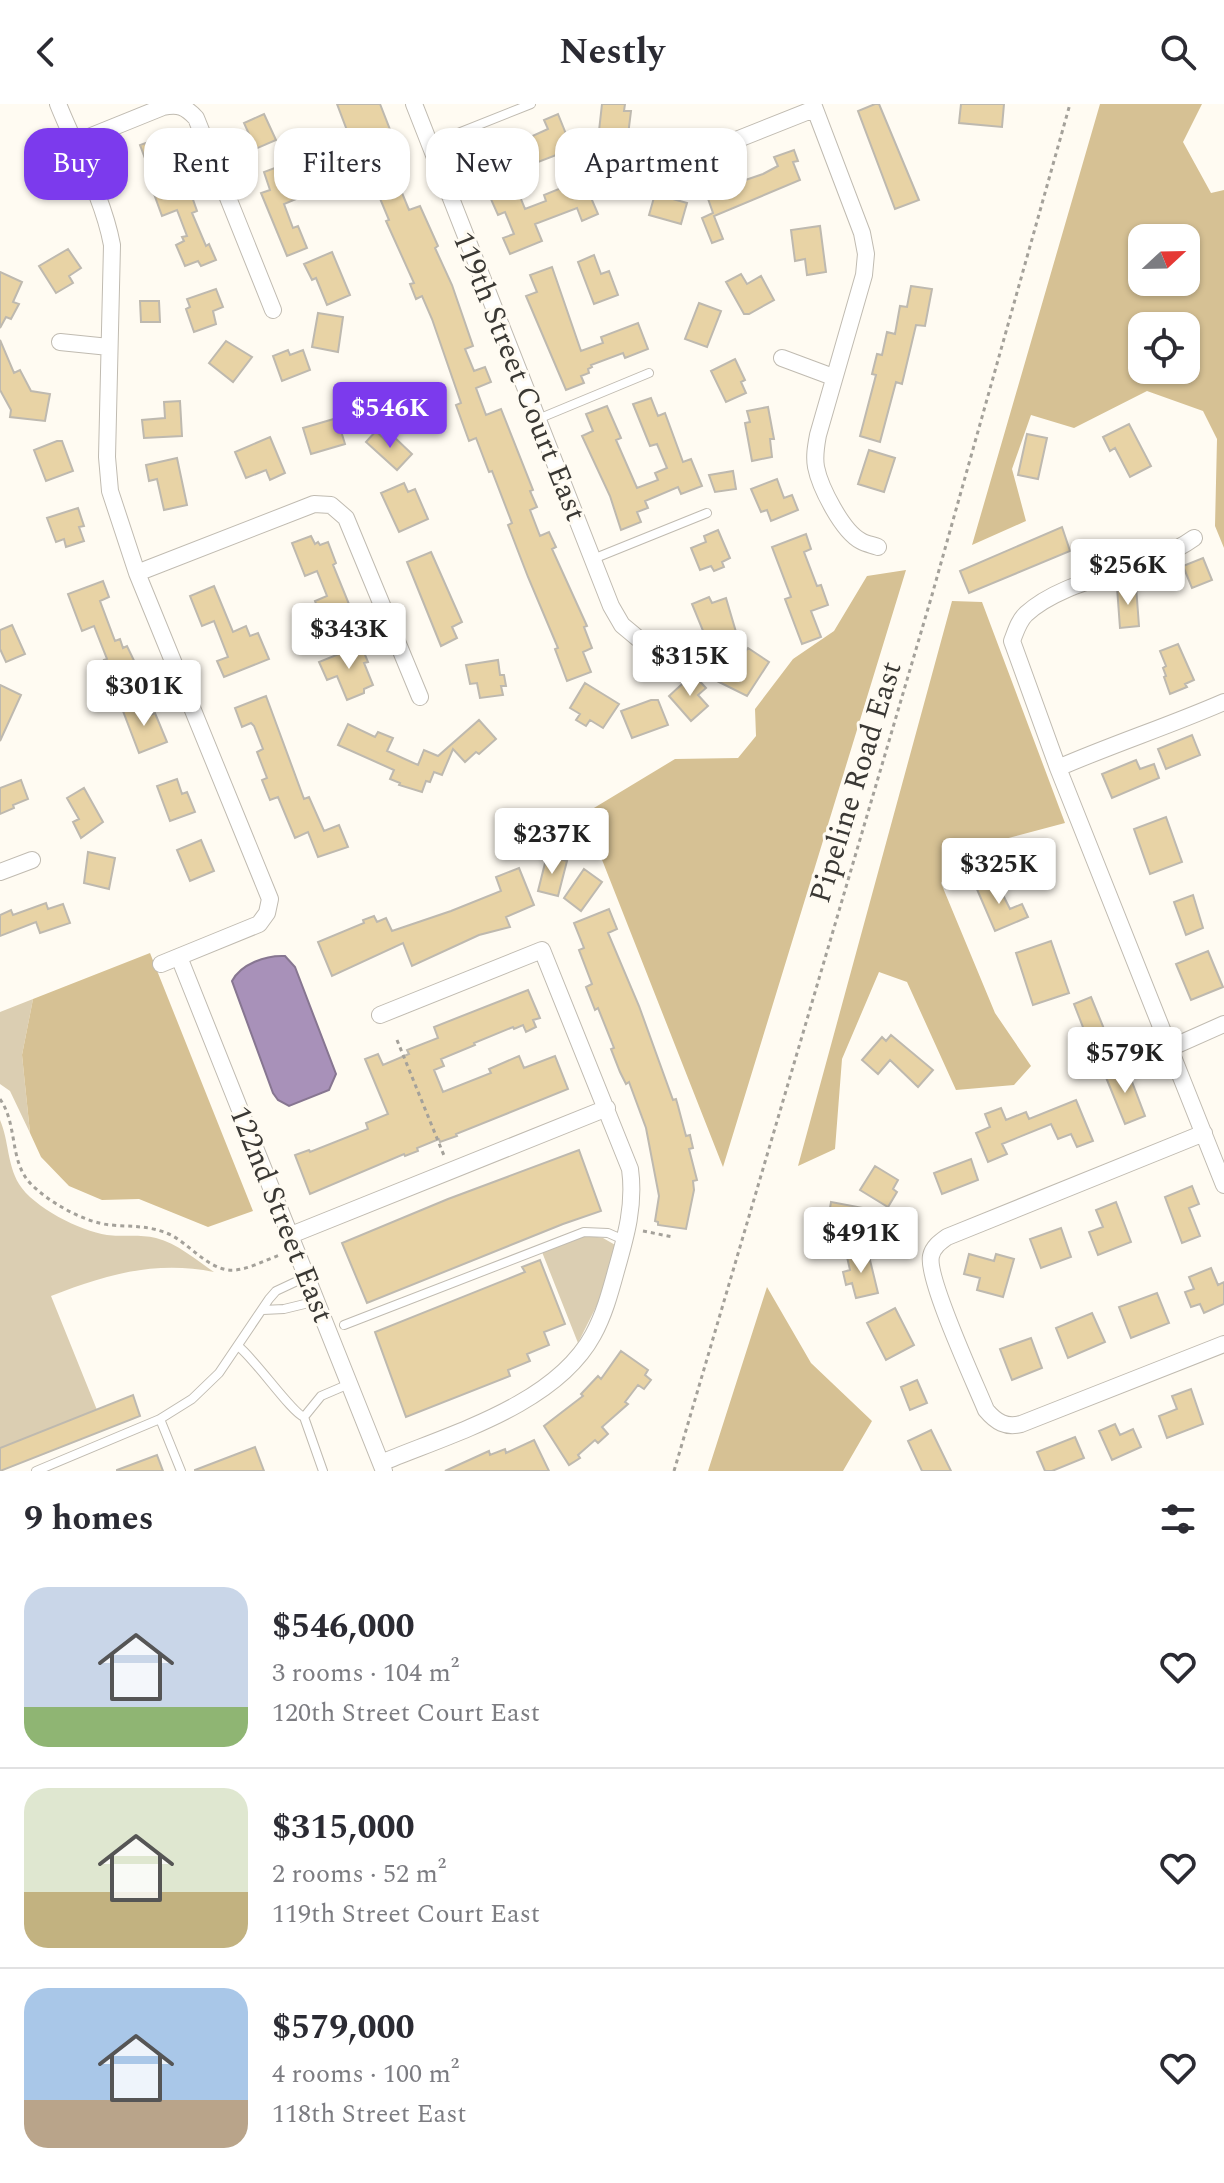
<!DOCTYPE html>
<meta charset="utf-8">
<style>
:root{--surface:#fff;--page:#f2f2f3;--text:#2b2b33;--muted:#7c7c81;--line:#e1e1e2;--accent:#7c3aed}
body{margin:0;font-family:Spectral,serif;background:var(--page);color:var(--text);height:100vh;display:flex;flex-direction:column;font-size:30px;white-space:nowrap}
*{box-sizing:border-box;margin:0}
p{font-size:26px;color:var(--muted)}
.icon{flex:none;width:44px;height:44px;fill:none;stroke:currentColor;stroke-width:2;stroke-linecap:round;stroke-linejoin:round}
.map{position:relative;height:1367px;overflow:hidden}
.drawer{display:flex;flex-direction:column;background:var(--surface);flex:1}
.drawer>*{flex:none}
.top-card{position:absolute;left:24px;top:24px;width:800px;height:72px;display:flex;gap:16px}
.needle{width:52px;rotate:68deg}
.controls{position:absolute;left:1128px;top:120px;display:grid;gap:16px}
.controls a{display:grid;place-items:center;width:72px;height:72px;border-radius:16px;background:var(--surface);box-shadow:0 2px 6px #0004;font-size:40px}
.price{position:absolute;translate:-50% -68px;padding:0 18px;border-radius:8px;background:#fff;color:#222;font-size:26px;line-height:52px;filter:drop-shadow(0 2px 4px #0008)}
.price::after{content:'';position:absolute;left:50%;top:48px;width:24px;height:18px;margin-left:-12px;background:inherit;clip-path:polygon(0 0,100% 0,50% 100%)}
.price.on{background:var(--accent);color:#fff}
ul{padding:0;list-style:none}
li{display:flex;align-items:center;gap:24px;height:200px;padding:0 24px}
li+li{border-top:2px solid var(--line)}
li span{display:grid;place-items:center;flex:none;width:224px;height:160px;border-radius:24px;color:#555}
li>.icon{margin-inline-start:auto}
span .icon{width:96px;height:96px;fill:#fffc;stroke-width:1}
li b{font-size:34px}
h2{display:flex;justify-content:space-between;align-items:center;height:96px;padding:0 24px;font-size:34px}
.chip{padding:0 28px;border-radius:24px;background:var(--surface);box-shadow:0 2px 6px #0004;font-size:28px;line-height:72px}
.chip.on{background:var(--accent);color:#fff}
header{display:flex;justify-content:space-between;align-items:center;height:104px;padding:0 24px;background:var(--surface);font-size:36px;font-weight:700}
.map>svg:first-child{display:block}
</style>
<header><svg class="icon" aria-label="back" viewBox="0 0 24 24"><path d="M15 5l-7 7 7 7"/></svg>Nestly<svg class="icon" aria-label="search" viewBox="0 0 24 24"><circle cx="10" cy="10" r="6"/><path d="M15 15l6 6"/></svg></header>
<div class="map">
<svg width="1224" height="1367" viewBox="0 0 1224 1367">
<rect width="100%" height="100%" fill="#fffbf2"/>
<path fill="#dbceb2" d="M33,895L22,951L30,1029L10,987L0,980V908Z
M0,1016C9,1037 7,1060 19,1080C33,1103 80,1127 107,1131C124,1133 140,1130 156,1134C177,1139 196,1156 214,1168C155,1156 105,1171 51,1192L97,1306L0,1344Z
M586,1131L603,1134L617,1142L602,1191L578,1239L542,1148Z"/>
<path fill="#d6c194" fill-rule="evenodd" d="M1100,0H1202L1183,38L1211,89L1224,86V444L1215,422L1217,335L1203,307L1147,287L1074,324L1031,311L1012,365L1026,417L972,441ZM1186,134V178H1142V134ZM1186,222V266H1142V222Z
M906,466L723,1063L584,710L675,655L738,654L756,632L755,605L793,555L834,527L867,472Z
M952,497L982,498L1065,719L967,745L941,779L995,909L1031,962L1014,981L956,986L907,878L879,868L842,955L835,1045L798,1062Z
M150,849L253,1107L208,1123L139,1095L102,1096L69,1082L41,1053L30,1029L22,951L33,895Z
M767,1183L811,1259L872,1317L843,1367H708Z"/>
<path fill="#a891b9" stroke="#877691" stroke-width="2" d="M285,852L295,863L336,970L329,986L289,1002L278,996L273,989L232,877C241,860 266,851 285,852Z"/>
<path fill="#e8d3a5" stroke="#beb9af" stroke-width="2" d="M337,0H380L405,64L400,66L406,82L400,84L409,106L420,102L438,142L435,144L452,181L473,242L465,245L474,267L485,263L491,278L476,284L486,311L501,305L533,386L530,387L537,403L530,406L540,432L549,428L556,443L552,445L587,522L584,523L592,544L583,548L591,568L567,577L555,545L558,544L528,473L508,421L512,419L492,367L489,368L476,334L469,337L456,301L461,299L432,215L422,192L416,195L410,180L414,179L386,117L389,116L379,92L375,94L371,82L374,81L370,70L376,68L366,43L360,45L353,27L348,29Z
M602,0H625L624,7H631L628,31L599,27Z
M875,0H879L919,96L895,105L858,7Z
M961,0H1004L1002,23L959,19Z
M264,10L276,36L246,49L240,35L249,30L244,19Z
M558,10L572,45L533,60L530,51L507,61L525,105L546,97L544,91L583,75L598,110L582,117L577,104L535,120L542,137L510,150L503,134L514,130L505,108L498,111L474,57L484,52L477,35L498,27L506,44L548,25L544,16Z
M165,32L170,47L166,49L177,78L184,92L191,90L197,107L192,109L206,142L209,140L216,156L201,162L198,157L185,162L176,141L184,137L182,133L187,132L177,106L162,112L154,90L158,89L140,41Z
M642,39L656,71L626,84L612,52Z
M794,46L798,57L793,58L800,76L714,112L723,135L712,139L702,114L713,109L705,86L726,78L728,82L763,70L778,62L774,53Z
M288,59L301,93L284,100L293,124L298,122L307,144L287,152L261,89L270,86L264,68Z
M655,90L687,99L681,120L649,111Z
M820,122L826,168L807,171L805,155L795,157L791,126Z
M68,145L81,164L69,172L73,179L56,189L39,162Z
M332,148L350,191L327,201L316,174L312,176L304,160Z
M594,151L601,170L609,167L618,191L594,200L578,158Z
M552,163L581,247L603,239L601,233L638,219L648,245L625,254L623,249L591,261L592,263L588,265L589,269L581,272L584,279L566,286L526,192L537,188L530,171Z
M0,168L22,178L13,198L19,200L11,215L6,213L0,224Z
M741,170L747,180L761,172L774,196L749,210H744L726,178Z
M911,182L932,185L925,222L916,221L902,280L896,278L880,338L860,332L876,271L872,270L877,250L882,251L887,228L895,230L900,202L907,203Z
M216,185L223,203L213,207L216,220L194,228L186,205L190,203L187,195Z
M140,197H159L160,218H141Z
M699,199L721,207L707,243L685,235Z
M318,209L343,213L338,248L312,243Z
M0,236L14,269L20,266L31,287L50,290L45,317L10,313L11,306L0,286Z
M226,237L252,253L233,278L209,259Z
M288,246L290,251L303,246L310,266L282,277L273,252Z
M735,255L745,276L741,278L746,289L726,298L711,267Z
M651,294L658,312L665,309L683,358L691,355L702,382L681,390L678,383L645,397L648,404L637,408L641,418L621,426L610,392L582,332L593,327L586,310L607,302L621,334L616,336L637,384L658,376L655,369L667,364L657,340L650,342L633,300Z
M180,297L182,332L144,334L142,316L165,314L164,298Z
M768,303L774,335H770L772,353L752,357L745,319L750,318L747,307Z
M337,314L345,340L311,350L303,324Z
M1129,320L1151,362L1130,373L1115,344L1110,347L1103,333Z
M376,327L388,339L394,333L412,350L397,366L366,338Z
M1027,330L1047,334L1038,375L1018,371Z
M270,333L285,369L270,376L266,366L246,374L235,348Z
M57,337H62L73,367L46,377L34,346Z
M869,346L895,354L884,388L858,380Z
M177,354L187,401L164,406L157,375L149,377L146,361Z
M733,367L736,385L715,388L709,371Z
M777,375L784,394L792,391L798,406L771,417L767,406L761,408L751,385Z
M404,379L408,388L415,385L428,415L399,428L381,389Z
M78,404L84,422L79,423L84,437L66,443L64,435L56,438L47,414Z
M1062,423L1070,447L969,489L960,467Z
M718,426L730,454L722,458L724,463L714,467L711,462L700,466L691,444L706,438L704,432Z
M806,430L811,445L804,448L817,482L821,481L828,501L811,507L821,533L802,540L785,495L791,493L772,443Z
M311,432L315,440L318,438L320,441L328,438L336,459L333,461L353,510L345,513L348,521L330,528L327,520L325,522L315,497L327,492L317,467L305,472L292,439Z
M431,448L462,518L452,523L457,534L441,542L407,458Z
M1203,454L1212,476L1192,484L1183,462Z
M103,477L109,493L100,497L115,537L120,535L123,544L127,542L139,567L111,576L104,556L107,555L94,522L82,527L68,490Z
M214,482L233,528L246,522L250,532L258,529L269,555L224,573L217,557L228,553L214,517L202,522L190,492Z
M1136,482L1139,522L1120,524L1117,483Z
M709,493L712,499L726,494L736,528L708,539L692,500Z
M12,521L25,550L6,558L0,545V526Z
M1178,540L1194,576L1185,580L1187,583L1170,590L1164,573L1166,572L1163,564L1166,562L1160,547Z
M361,541L368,558L364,559L373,581L364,585V589L347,596L337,572L327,576L319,558Z
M748,544L769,558L747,592L713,575L723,560L732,566Z
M498,556L500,571H504L506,582H501L503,591L480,594L477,579L470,580L466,561Z
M693,570L706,584L698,591L708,602L691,617L669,592Z
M585,579L619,600L603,624L590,616L586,622L576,616L580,610L570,604Z
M0,581L21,591L0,637Z
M266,592L304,695L309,693L324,727L339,721L348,743L318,753L308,728L295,734L278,693L270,696L262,676L267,674L257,648L263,645L254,622L251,619L242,623L235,604Z
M658,596L668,621L632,634L621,607L651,596Z
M143,599L148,612L155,609L167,638L139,649L123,607Z
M479,616L496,635L479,650L476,648L465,658L453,645L442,671L434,668L430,678L426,677L422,688L399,681L400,679L390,675L394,666L338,641L348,620L375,633L378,628L393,634L387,647L418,661L424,646L438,652Z
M1192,631L1200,651L1166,665L1158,645Z
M1136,656L1140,665L1154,660L1159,674L1112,694L1102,670Z
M177,675L182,690L187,688L195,708L170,717L157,682Z
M21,676L28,695L13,701L14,704L0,710V684Z
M84,684L103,718L81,734L73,718L79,715L67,694Z
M1166,713L1182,758L1150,770L1134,725Z
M201,736L214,767L190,777L177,746Z
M88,748L115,754L109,785L84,779Z
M547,751L567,757L558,792L538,787Z
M519,764L534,801L506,813L510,823L479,831L412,862L403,839L332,872L318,838L364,819L363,816L374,812L377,818L386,814L392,827L451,807L501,787L496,773Z
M584,765L602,778L581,807L564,794Z
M995,775L1010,805L1022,800L1028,813L995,827L976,783Z
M1193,791L1203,824L1186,831L1174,798Z
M46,799L48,805L63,800L70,819L40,829L36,818L0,832V811L11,806L13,811Z
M609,805L617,825L608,829L639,902L673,996L676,995L678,1002L686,1032L690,1031L693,1044L689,1045L697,1076L693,1077L694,1086L686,1125L658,1121V1118L655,1117L659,1092L646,1024L629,978L626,980L620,968L611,945L614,944L598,904L595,906L586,883L592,880L579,846L584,844L574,819Z
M1051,837L1069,889L1033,901L1016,849Z
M1208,847L1223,883L1191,896L1176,860Z
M528,886L540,914L533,916L536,923L526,928L523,921L514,925L513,923L474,939L475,941L441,955L444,962L434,966L443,988L491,969L489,965L519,952L524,964L555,952L568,985L456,1030L457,1032L440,1038L439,1035L417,1044L418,1047L405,1052L404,1050L310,1090L295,1051L309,1046L310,1048L368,1025L366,1019L388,1010L365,955L378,950L383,961L409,950L407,946L438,934L434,923Z
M1091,893L1111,942L1093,949L1074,900Z
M891,931L933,966L918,983L890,956L878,970L862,956L882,933L886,937Z
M1126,962L1145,1012L1125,1020L1105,971Z
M1076,996L1093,1037L1077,1043L1071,1030L1058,1035L1051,1020L1002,1040L1007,1050L988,1058L976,1029L990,1023L985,1010L1001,1004L1006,1016L1026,1008L1029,1015Z
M579,1046L601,1107L563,1120L367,1199L342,1139L448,1095Z
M971,1055L978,1076L942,1090L934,1069Z
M875,1062L898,1076L893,1085L897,1088L888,1103L860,1086Z
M1192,1082L1199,1100L1189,1104L1200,1132L1182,1139L1165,1093Z
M831,1098L863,1104L860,1122L844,1119L840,1143L824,1140Z
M1116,1098L1131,1138L1098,1151L1089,1128L1103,1123L1096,1106Z
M1061,1124L1071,1153L1041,1164L1030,1135Z
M868,1148L878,1189L856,1194L852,1179L846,1181L843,1168L850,1166L847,1153Z
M969,1150L994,1157L996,1150L1014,1155L1003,1193L977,1186L980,1174L964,1170Z
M540,1156L565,1220L544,1228L549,1241L527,1250L530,1257L508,1266L510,1272L406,1313L375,1228L525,1168L522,1163Z
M1211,1164L1218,1181L1224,1178V1200L1204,1209L1200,1200L1191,1203L1185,1188L1194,1185L1189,1173Z
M1157,1189L1169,1219L1131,1234L1119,1203Z
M895,1204L914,1241L886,1256L867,1219Z
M1092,1209L1105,1238L1068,1254L1056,1224Z
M1031,1234L1042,1264L1012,1276L1000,1245Z
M621,1247L648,1266L645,1271L651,1276L644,1285L638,1281L625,1298L628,1300L602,1323L608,1330L598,1339L595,1336L578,1351L580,1354L569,1361L544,1322L583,1292L581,1290L598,1272L601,1275Z
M917,1276L927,1299L910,1306L901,1283Z
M1191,1285L1203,1320L1167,1334L1159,1312L1177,1305L1172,1292Z
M133,1291L140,1312L0,1367V1344Z
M1115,1320L1120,1331L1133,1325L1141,1343L1112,1356L1099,1327Z
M931,1326L951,1367H922L908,1337Z
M1075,1333L1084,1354L1052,1367H1045L1037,1348Z
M534,1336L549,1367H445L489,1347L490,1351L505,1345L506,1349Z
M255,1343L264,1367H195V1366Z
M157,1351L163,1367H117V1366Z"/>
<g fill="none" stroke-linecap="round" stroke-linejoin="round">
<g stroke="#c0bbb1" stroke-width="10">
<path id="lane" d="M428,41L531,0
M538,315L649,269
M593,455L707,409
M263,1206L284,1205L317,1197
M344,1221L584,1128L608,1129L624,1136
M238,1242C255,1255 292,1309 304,1313
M160,1315L181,1367
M36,1367L160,1315L192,1295L219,1269L269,1195L276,1187L308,1172
M323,1367L304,1313L321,1292L349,1280"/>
</g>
<g stroke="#c0bbb1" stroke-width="18">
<path id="street" d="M58,0C76,45 103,93 112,141L107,353L110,387L137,469L270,795L267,809L259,820L161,860
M414,0L611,502L622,521L640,536
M813,0L862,129L866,150L864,171L818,331C816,342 814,352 816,363C820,383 842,427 861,437C866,440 873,441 878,443
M687,37L721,42L814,5
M74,39L163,3C178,0 185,2 196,14L273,206
M60,238L109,243
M782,254L833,273
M1194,434C1144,470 1069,471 1026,510C1018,518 1016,527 1012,537L1058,664L1224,1081
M137,469L314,400L331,401L346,414L420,593
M1058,664C1113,640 1169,622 1224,598
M0,768L32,756
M179,853L384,1367
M380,911L542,846L630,1065C635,1101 626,1132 616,1167C610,1189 604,1211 593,1231C555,1301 450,1330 381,1359
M1170,944L1224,920
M1204,1029L947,1133C940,1138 933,1143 931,1152C926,1174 975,1279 986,1306C996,1318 1006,1324 1021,1320L1224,1240
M291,1131L607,1004"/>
</g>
<path stroke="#a4a19a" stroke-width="3" stroke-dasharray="4 4" stroke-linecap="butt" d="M397,936L445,1054
M0,995C18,1021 9,1056 30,1079C48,1098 85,1119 111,1121C132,1123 150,1121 171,1131C190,1141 205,1162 228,1166C244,1168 265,1156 280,1151
M643,1127L673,1133
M674,1367L932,491L1070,0"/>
<use href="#lane" stroke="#fff" stroke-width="8"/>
<use href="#street" stroke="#fff" stroke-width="16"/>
</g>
<g text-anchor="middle" stroke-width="6" stroke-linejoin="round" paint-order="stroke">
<g font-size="30" fill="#3a3834" stroke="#fffbf2">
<text transform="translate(520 272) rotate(68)" y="10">119th Street Court East</text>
<text transform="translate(855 678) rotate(-73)" y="10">Pipeline Road East</text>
<text transform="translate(282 1110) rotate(68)" y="10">122nd Street East</text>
</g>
</g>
</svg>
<div class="controls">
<a><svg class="needle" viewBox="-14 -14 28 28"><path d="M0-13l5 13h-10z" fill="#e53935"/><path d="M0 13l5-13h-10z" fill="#7c7c81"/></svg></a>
<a><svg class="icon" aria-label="locate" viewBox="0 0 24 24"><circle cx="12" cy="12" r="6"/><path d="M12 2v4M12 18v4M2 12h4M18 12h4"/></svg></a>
</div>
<b class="price on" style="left:390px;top:346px">$546K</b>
<b class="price" style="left:1128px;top:503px">$256K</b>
<b class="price" style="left:349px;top:567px">$343K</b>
<b class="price" style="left:690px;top:594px">$315K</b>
<b class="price" style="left:144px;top:624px">$301K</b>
<b class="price" style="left:552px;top:772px">$237K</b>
<b class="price" style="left:999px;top:802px">$325K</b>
<b class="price" style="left:1125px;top:991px">$579K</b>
<b class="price" style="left:861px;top:1171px">$491K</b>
<div class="top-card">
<a class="chip on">Buy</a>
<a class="chip">Rent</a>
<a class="chip">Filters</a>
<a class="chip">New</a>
<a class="chip">Apartment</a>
</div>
</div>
<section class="drawer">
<h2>9 homes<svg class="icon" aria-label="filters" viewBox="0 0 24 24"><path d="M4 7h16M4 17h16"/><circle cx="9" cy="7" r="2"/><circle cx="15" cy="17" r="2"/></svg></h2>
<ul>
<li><span style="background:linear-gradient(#c9d6e8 75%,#8fb573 0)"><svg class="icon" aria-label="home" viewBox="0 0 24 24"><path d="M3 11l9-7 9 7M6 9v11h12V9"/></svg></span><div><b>$546,000</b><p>3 rooms · 104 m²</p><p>120th Street Court East</p></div><svg class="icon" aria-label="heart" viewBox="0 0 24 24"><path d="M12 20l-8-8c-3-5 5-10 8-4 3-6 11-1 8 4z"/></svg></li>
<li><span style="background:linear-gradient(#dfe7d0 65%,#c2b280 0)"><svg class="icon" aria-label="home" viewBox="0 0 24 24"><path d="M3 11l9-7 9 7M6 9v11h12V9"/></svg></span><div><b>$315,000</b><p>2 rooms · 52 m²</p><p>119th Street Court East</p></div><svg class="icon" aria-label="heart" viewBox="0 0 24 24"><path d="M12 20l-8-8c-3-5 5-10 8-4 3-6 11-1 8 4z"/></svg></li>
<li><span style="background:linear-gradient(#a9c7e8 70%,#b9a48a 0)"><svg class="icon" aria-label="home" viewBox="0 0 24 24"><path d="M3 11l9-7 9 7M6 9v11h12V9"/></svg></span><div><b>$579,000</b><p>4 rooms · 100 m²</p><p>118th Street East</p></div><svg class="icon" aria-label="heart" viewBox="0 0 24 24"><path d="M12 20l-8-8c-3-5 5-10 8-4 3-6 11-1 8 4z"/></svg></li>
</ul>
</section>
